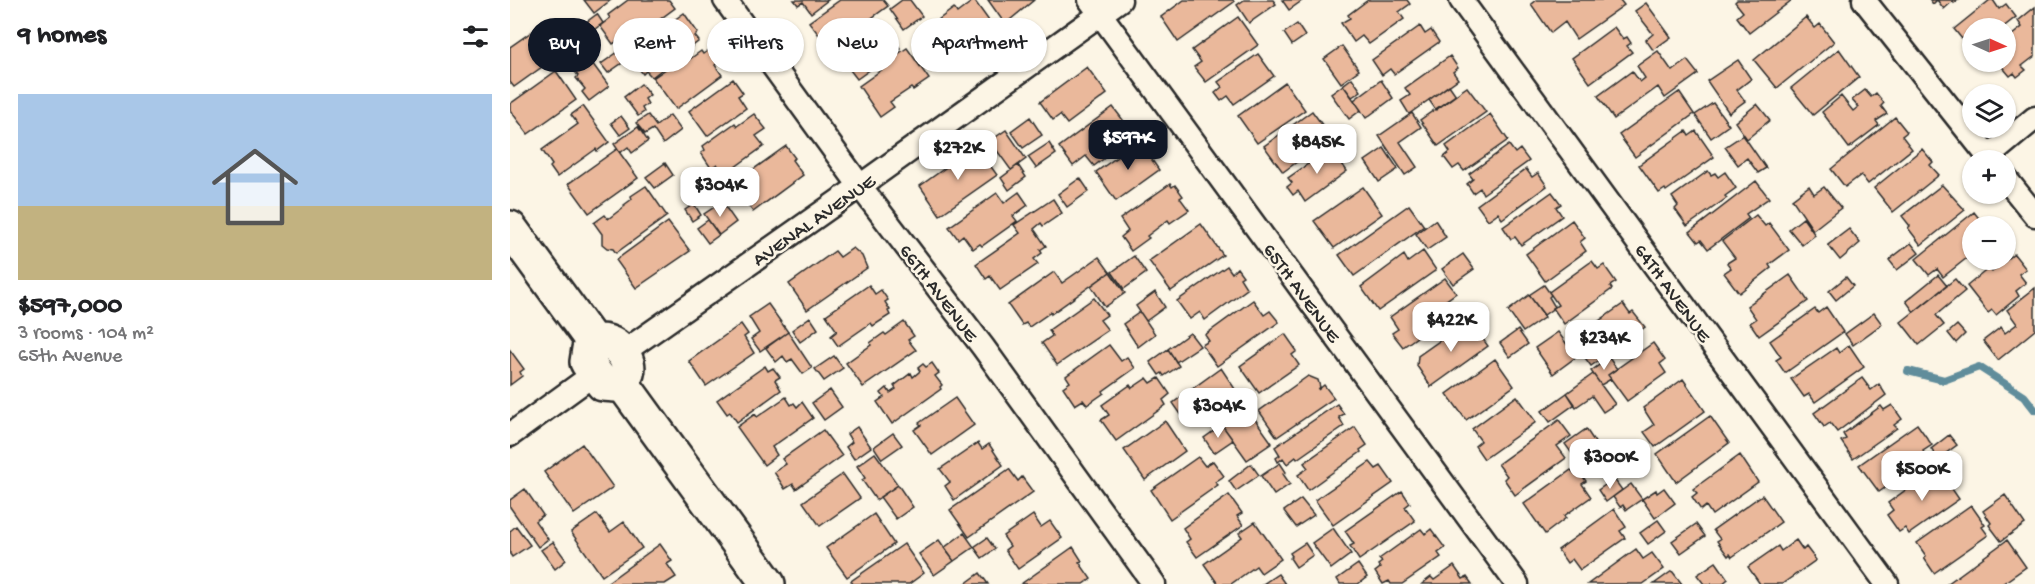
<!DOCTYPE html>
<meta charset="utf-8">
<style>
:root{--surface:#fff;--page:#f6f6f6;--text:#202124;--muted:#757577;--accent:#111827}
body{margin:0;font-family:"Gochi Hand",sans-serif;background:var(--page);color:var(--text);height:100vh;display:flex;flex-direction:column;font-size:22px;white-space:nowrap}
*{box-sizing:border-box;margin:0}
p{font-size:20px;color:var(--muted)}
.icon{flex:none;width:33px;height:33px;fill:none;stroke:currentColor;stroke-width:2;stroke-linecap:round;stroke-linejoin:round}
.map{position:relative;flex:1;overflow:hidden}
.drawer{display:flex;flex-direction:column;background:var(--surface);width:510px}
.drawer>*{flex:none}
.hud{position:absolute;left:18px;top:18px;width:570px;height:54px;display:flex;gap:12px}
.needle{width:39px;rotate:93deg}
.fabs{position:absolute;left:1452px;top:18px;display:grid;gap:12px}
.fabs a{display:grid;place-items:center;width:54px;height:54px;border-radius:50%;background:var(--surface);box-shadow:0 2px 4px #0004;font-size:30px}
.price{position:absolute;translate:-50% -51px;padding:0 14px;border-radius:12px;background:#fff;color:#222;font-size:20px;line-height:39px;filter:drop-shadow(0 2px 3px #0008)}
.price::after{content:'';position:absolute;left:50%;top:36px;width:18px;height:14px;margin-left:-9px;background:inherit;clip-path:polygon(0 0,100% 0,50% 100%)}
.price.current{background:var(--accent);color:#fff}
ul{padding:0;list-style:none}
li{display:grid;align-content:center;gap:12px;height:318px;padding:0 18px}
li span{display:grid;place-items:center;height:186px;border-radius:0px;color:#555}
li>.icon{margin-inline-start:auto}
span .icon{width:108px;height:108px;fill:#fffc;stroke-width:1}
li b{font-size:26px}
h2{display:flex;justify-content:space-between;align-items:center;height:72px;padding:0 18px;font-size:26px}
.chip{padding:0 21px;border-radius:27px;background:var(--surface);box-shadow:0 2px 4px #0004;font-size:21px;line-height:54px}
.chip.current{background:var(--accent);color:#fff}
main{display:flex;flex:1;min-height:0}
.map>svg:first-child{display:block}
</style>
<main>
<section class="drawer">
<h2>9 homes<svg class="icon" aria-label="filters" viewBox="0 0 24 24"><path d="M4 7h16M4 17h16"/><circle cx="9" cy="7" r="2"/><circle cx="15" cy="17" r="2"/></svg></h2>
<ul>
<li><span style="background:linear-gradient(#a9c7e8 60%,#c2b280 0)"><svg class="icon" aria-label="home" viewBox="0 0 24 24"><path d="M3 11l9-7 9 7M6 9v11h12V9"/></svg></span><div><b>$597,000</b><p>3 rooms · 104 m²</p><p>65th Avenue</p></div></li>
</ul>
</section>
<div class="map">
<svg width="1525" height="584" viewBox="0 0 1525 584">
<rect width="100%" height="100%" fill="#fcf5e5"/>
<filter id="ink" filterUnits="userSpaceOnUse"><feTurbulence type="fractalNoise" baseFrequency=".0167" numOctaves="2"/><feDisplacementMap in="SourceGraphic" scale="12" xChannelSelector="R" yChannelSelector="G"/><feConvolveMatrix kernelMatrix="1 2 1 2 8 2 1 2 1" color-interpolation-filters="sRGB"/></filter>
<g filter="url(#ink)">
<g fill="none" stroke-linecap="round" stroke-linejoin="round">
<path stroke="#618d9b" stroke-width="8" d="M1398,371L1434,380L1469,367L1514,396L1525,410"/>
</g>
<path fill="#eab89b" stroke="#2b2b2b" stroke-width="1.5" d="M74,0H101L84,13Z
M118,0H159L165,8L118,43L114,37L103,44L90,26L100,18L98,15Z
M284,0H318L301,13L293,2L288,5Z
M330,0H373L378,6L323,46L313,32L309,35L299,22Z
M392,0H400L412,16L394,29L380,9Z
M464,0L487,32L474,42L470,37L455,47L443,31L435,38L424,23L444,8L447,13Z
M478,0H524L495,24Z
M674,0H723L724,2L668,42L651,17Z
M734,0H763L766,4L739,23L727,5Z
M772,0H793L779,10Z
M858,0H897L900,4L889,12L894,19L859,44L852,36L844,42L831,23L840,18L838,15Z
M1026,0H1110L1114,5L1066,39L1055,22L1041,33L1021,4Z
M1227,0H1282L1239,33L1227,17L1233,12L1225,2Z
M1420,0H1448L1444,3L1443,1L1434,9L1427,0L1423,4Z
M1480,0H1483L1489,9L1496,4L1506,17L1492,28H1462V45L1456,36L1452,39L1444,29Z
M1136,3L1161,37L1143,50L1136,40L1143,34L1125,11Z
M1525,7V56L1512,66L1516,70L1507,77L1504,73L1500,76L1488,62H1496V40L1512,27L1508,21Z
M174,13L188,33L185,36L189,41L142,77L136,71L133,74L124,62L128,59L122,50Z
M87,14L93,23L77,35L71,26Z
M728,17L748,45L696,82L684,67L691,62L682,50Z
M1296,17L1305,28L1310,24L1324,42L1267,88L1244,60Z
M371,21L390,48L347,79L337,66L333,69L324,55Z
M787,24L795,36L782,45L774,33Z
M910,26L915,34L921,30L929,42L884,74L880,69L872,75L862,60Z
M1104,27L1113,39L1117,37L1121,43L1117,46L1122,52L1080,83L1062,58Z
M27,28L35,39L37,37L50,54L4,87L0,82V47Z
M832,46L849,70L831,83L814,59Z
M397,48L419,79L403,90L401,88L380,102L384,107L370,117L349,86L384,61L382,58Z
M1329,49L1349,77L1303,115L1281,88Z
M199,50L208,62L205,65L212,75L166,109L143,78L170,59L173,64L191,51L193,54Z
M1148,51L1162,71L1177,60L1188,74L1155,98L1148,87L1104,119L1088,96L1122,71L1130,82L1135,78L1127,66Z
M74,52L99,86L79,101L72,92L75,89L66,78L68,76L64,70Z
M108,52L115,61L98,73L91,64Z
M748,54L764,76L724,104L718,96L711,101L705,93L712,87L708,82Z
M940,56L948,68L943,72L948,79L899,114L891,101L900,95L895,88Z
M1228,60L1241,79L1227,90L1235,101L1219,113L1197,81Z
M577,67L597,94L557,124L550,115L543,120L530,102Z
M46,71L66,100L18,134L0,110V104Z
M842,78L851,91L842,97L833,85Z
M223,79L233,93L228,96L236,108L197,136L179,111Z
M871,80L883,98L856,118L844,100Z
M775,82L795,110L747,143L728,116Z
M131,84L140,95L135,99L138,104L132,108L134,112L128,116L114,97Z
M833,85L851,110L839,119L821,94Z
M939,85L946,95L926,110L919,100Z
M957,87L976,112L928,146L910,120Z
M1355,90L1361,97L1366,93L1374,103L1371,106L1377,114L1366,121L1369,125L1339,148L1312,112L1331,96L1343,111L1348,107L1342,100Z
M1169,92L1184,114L1125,157L1109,135Z
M1203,103L1219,125L1201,138L1185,115Z
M1247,104L1260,120L1237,139L1225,122Z
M73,106L99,142L87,151L86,149L47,177L40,167L42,165L32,150L68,124L61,115Z
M603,107L616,124L619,122L628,133L584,166L576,156L563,166L549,147Z
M802,111L821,137L773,172L754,146Z
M902,113L911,127L890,142L907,167L895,175L869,136Z
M244,114L256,129L246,136L254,146L214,175L207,164L201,168L191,153L195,150L193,146L225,123L227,126Z
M980,114L998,140L954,171L949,165L943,169L934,157L940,152L936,146Z
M138,115L146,126L160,115L171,130L153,144L143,129L135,134L126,123Z
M111,116L120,128L110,135L101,123Z
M520,117L532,135L513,148L501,131Z
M1385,117L1397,132L1392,136L1402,149L1358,184L1351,175L1335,187L1321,169Z
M128,127L138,141L122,153L118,147L110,153L104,144Z
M496,130L516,159L501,170L480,141Z
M1176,131L1179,136L1186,131L1204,157L1156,191L1155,189L1149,193L1129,165Z
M1233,135L1256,168L1248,173L1237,158L1228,165L1215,147Z
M635,142L646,158L642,160L649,170L606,201L586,172L617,150L619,153Z
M539,143L546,154L526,168L518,157Z
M999,145L1005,153L1010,149L1019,161L973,194L970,188L963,193L957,184L963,179L959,174Z
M276,146L285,158L282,160L293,175L243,212L223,184Z
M463,148L471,160L474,157L487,175L430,215L410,186Z
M821,148L837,171L795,202L788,191L783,195L777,187L782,183L778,178Z
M874,148L888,169L869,182L855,161Z
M107,149L128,178L79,213L58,184Z
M1412,149L1423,162L1420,165L1429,175L1383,212L1364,188Z
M155,163L163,175L145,188L136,177Z
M508,165L516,177L499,190L491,178Z
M1016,169L1022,177L1028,173L1037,186L992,219L988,213L978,220L967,205Z
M1198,171L1201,175L1205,173L1208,177L1215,172L1226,188L1215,196L1217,198L1177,226L1165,209L1168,206L1162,197Z
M570,178L579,191L557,207L548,194Z
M1246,181L1259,198L1236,214L1239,218L1198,249L1191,240L1188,242L1180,232Z
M660,184L662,187L665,185L673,196L670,198L679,210L660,223L658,220L637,236L639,238L621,251L611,237L618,231L610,219Z
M1432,185L1455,210L1411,245L1398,228L1400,226L1392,216Z
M136,186L157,216L106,253L103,249L97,248L92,244V234L84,223L95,215L98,219L115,206L114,205L122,199L121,196Z
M1299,186L1304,194L1314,187L1331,208L1303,230L1282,199Z
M853,187L872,214L824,248L804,221Z
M509,192L518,205L503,216L507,221L472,246L470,244L463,249L453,235L448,239L439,227L487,193L494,203Z
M1042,192L1051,204L1046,207L1052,216L1011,245L1005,237L1001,239L993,227Z
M543,199L552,213L533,226L531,223L524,229L536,246L530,250L532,253L524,259L528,264L490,290L480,276L476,279L466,264L510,233L504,225Z
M212,202L226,222L209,235L194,214Z
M184,204L191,215L182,221L175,210Z
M899,205L914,226L844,276L829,255Z
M1464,212L1475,226H1462V254L1433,277L1427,269L1419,275L1406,259Z
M1246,215L1255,226L1259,223L1279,250L1259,265L1261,268L1229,293L1214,273L1221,268L1217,263L1225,258L1212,241Z
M1293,218L1305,235L1292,245L1279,229Z
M198,220L209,235L198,243L187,228Z
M925,220L936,237L917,250L906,234Z
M1062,220L1075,238L1070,242L1076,251L1035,281L1016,254Z
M158,222L180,251L126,288L106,260Z
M691,224L713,255L661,291L639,261Z
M1339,229L1350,243L1330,260L1318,245Z
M1401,243L1409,253L1387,270L1379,260Z
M343,248L352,256L357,268L297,310L279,284L325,251L330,257Z
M913,251L926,270L868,311L851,287L894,255L898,262Z
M953,254L964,269L943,284L932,269Z
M1504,254L1516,269L1509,274L1516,283L1506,291L1509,296L1486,315L1482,310L1478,313L1457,286L1479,268L1482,272Z
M624,256L636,273L614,289L602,272Z
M589,257L600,272L541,314V312L519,327L516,323L512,325L498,305L544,272L552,283Z
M1082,261L1088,269L1094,265L1106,282L1100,286L1102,289L1054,324L1043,308L1048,305L1039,292Z
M717,266L722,273L727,268L733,276L730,278L737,289L695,320L690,312L680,319L667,301Z
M600,272L615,293L595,307L581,286Z
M1280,275L1298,301L1249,336L1240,323L1246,319L1237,306Z
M1428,275L1437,286L1404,312L1396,301Z
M1336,277L1343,286L1326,300L1319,291Z
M935,278L946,293L931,304L939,314L893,347L882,333L888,329L880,317Z
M1445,279L1455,291L1426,315L1434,325L1409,345L1391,322Z
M359,285L365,294L371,290L378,300L375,302L380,310L378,311L380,315L363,326L361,323L328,346L321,336L327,331L316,315Z
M1034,285L1041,295L1039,297L1045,307L1034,315L1019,295Z
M1525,288V330L1488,360L1473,341L1491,327L1495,333L1507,324L1497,310Z
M645,292L655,307L636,321L626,306Z
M1019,295L1035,317L1013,332L998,311Z
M584,298L597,315L590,320L598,330L547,365L532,343L542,336L539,330Z
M743,300L754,315L760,311L769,322L707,366L692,345L699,341L695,335Z
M258,304L278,332L250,351L241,339L249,333L239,317Z
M1113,304L1120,314L1123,312L1135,327L1081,366L1062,340Z
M1316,307L1333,332L1275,373L1266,360L1271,357L1260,341L1305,309L1308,313Z
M630,312L645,334L628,347L613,324Z
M1364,313L1372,324L1343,345L1335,334Z
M300,317L308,329L290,342L282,330Z
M959,320L978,346L921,387L907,366L908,356Z
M394,322L404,336L398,340L406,350L353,387L336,363L361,345L360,343L374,333L376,335Z
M231,324L238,334L234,337L244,353L196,386L179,361Z
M1447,325L1455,334L1446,343L1438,333Z
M1008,330L1018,344L1000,357L990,343Z
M278,332L302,368L293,374L282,359L277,362L273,356L266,362L256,348Z
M1048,332L1066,357L1043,374L1025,348Z
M680,333L690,346L666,362L658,349Z
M775,334L787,351L782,355L789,365L749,393L730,366Z
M1143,343L1155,360L1150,364L1156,373L1117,401L1098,375Z
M599,345L611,361L617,357L625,368L593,391L594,393L577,405L573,400L565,405L553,387L560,382L556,376Z
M1339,345L1354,367L1305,402L1299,394L1294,397L1281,379L1326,348L1329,353Z
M658,349L669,366L654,376L652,373L649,375L640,362Z
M0,350L14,369L10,372L12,376L0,385Z
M324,356L333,368L314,381L305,369Z
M1099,358L1107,369L1098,375L1101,379L1091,385L1081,371Z
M985,359L1004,386L956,420L937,394Z
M422,363L429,373L425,376L432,385L430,387L431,389L382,424L367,402L374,397L371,393L377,388L380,393L386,389L384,386L401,373L403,377L410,371L408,368L413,364L416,367Z
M255,366L258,371L263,368L270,377L265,380L271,390L227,422L220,412L217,414L207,400Z
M711,368L725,389L696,409L682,389Z
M1083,374L1105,404L1093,412L1082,396L1066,407L1057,393Z
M798,376L808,380L810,387L808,390L814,385L824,398L767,437L749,411Z
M637,378L641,383L649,378L660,394L653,400L656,405L606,441L591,420L599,415L592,405L620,385L622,388Z
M1352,378L1361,390L1369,384L1376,395L1327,432L1320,423L1314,427L1304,413Z
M1173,379L1195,411L1145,447L1134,432L1144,425L1133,408Z
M682,389L696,409L677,423L663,403Z
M320,390L332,407L314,420L302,403Z
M1057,393L1065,404L1040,422L1032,411Z
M1007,396L1026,422L974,459L965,446L971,441L962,429Z
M276,397L281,405L284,403L287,407L292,402L303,418L262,447L267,455L254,465L227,427L245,414L247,417Z
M445,398L464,425L422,455L404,430L411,425L409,423Z
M827,404L834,414L829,417L834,426L787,459L786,457L777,464L773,458L768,462L766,458L770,455L765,447Z
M1382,405L1392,419L1384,425L1387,428L1343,459L1331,441L1336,439L1333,434L1371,406L1374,410Z
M737,408L762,443L737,460L712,425Z
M1200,416L1219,443L1166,482L1147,454Z
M1049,420L1061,436L1047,446L1056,458L1005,495L994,479L997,476L988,464Z
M655,421L675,451L635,480L614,450Z
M1407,424L1422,445L1413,451L1417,458L1369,492L1349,465Z
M712,425L723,440L704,453L694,438Z
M347,427L361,447L344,459L336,447L342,442L337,434Z
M845,427L857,445L850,450L851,452L798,490L788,475L798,468L794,463Z
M1076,429L1088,447L1068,462L1055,444Z
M313,430L332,456L286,489L283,484L275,489L264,472L276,464L272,459Z
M383,433L392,445L372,459L364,447Z
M1439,435L1447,445L1428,459L1421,449Z
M468,443L472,449L479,444L493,465L444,500L435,486L440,482L430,469Z
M72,444L103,487L64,514L34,472Z
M365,453L388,485L366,500L352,480L355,478L347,466Z
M1230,455L1248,482L1202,515L1196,506L1191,510L1182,497L1187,493L1183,489Z
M688,457L695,466L703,461L714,476L705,482L708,485L660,519L641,490Z
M860,462L866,469L871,466L883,483L823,525L805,500Z
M770,463L776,472L773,474L780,484L764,495L751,476Z
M741,464L749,475L726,491L719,481Z
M1427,467L1449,499L1399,534L1395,528L1389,532L1377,515L1383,510L1378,503Z
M499,469L508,481L512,477L523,492L459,537L440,510Z
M1061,470L1065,474L1069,471L1076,481L1072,484L1081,497L1054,516L1056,518L1035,534L1014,504Z
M333,474L350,498L310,526L293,502Z
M1104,479L1112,490L1096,502L1088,490Z
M1121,484L1132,499L1116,510L1113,505L1110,507L1103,497Z
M388,485L403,507L386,519L370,497Z
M1154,488L1165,503L1145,518L1132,499L1146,490L1147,493Z
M15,489L33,515L25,521L38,539L28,547L0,507V500Z
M892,491L900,503L895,507L905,521L849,560L840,546L844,544L835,531Z
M719,495L732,513L727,516L733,525L687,557L676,542L680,539L673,528Z
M1252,495L1271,522L1222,557L1220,554L1218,556L1207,541L1210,539L1203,530Z
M1495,495L1515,524L1491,541L1479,525L1481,523L1473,511Z
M791,499L804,515L786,527L774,511Z
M1461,505L1475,525L1472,527L1478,535L1424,573L1414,558L1416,556L1407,543Z
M1104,509L1116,527L1110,531L1115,538L1070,570L1062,559L1057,563L1048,550Z
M87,514L100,532L114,522L132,548L92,576L61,532Z
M364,514L384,544L337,577L316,548Z
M523,515L531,527L540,521L552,538L508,569L495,550L500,546L493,536Z
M1148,520L1156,531L1138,544L1130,533Z
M745,522L771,559L751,573L746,566L721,584H708L694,564L732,537L729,533Z
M1186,524L1195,536L1171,553L1162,541Z
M6,526L20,545L2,557L0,554V531Z
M823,528L841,554L821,569L802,543Z
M911,529L915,534L921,529L935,548L928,553L931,557L892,584H881L879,581L873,584L865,572L870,568L868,565L872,562L869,559Z
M454,533L464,547L444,561L434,548Z
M477,538L485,549L472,558L464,547Z
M429,540L444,561L424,575L409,554Z
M1286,540L1293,550L1296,547L1306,560L1272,584H1250L1238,567L1268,546L1271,551Z
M1497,540L1516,567L1492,584H1437Z
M43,542L56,560L45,569L31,550Z
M795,543L803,555L786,567L780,558L782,556L780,553Z
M150,544L162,561L157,564L166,577L155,584H99L98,582Z
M394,544L414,573L399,584H343L341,581Z
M563,547L572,561L569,562L581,579L574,584H511Z
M1126,549L1133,559L1142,553L1154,569L1133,584H1078Z
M1206,562L1218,579L1212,584H1194L1187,575Z
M848,564L857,577L848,584H830L827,579Z
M944,566L953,579L957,577L962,584H912L921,577L924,580Z
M1162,571L1172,584H1144Z
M470,573L478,584H455Z
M768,574L775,584H753Z"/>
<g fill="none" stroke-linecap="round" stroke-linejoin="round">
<g stroke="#2b2b2b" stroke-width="27">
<path id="street" d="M215,0L350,186L473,347L644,584
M580,0L1007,584
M951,0L1377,584
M1354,0L1481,160
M1478,157L1525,118
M1496,179L1525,215
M112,353L350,186L610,0
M0,435L84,374"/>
</g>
<g stroke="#2b2b2b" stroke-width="38">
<path id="secondary" d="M0,228L84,343
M89,341C112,340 131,373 106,385L93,384L77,362L79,349Z
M112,383L258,584"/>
</g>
<use href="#street" stroke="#fcf5e5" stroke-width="22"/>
<use href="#secondary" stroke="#fcf5e5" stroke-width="33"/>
</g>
</g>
<g text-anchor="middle" stroke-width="5" stroke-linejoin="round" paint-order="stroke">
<g font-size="20" fill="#2b2b2b" stroke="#fcf5e5">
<text transform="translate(303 219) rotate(-35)" y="7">AVENAL AVENUE</text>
<text transform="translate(430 292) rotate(53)" y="7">66TH AVENUE</text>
<text transform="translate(793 292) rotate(54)" y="7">65TH AVENUE</text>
<text transform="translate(1164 292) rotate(54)" y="7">64TH AVENUE</text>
</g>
</g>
</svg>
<div class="fabs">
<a><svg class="needle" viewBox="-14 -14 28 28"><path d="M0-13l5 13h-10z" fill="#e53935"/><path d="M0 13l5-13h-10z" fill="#757577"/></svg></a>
<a><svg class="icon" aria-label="layers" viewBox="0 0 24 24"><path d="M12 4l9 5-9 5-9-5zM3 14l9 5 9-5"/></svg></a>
<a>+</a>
<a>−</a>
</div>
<b class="price current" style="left:618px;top:171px">$597K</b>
<b class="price" style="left:807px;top:175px">$845K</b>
<b class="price" style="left:448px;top:181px">$272K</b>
<b class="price" style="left:210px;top:218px">$304K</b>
<b class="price" style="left:941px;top:353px">$422K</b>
<b class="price" style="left:1094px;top:371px">$234K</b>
<b class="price" style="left:708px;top:439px">$304K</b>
<b class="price" style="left:1100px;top:490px">$300K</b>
<b class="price" style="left:1412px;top:502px">$500K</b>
<div class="hud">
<a class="chip current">Buy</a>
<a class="chip">Rent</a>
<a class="chip">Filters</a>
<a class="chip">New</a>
<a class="chip">Apartment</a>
</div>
</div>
</main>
